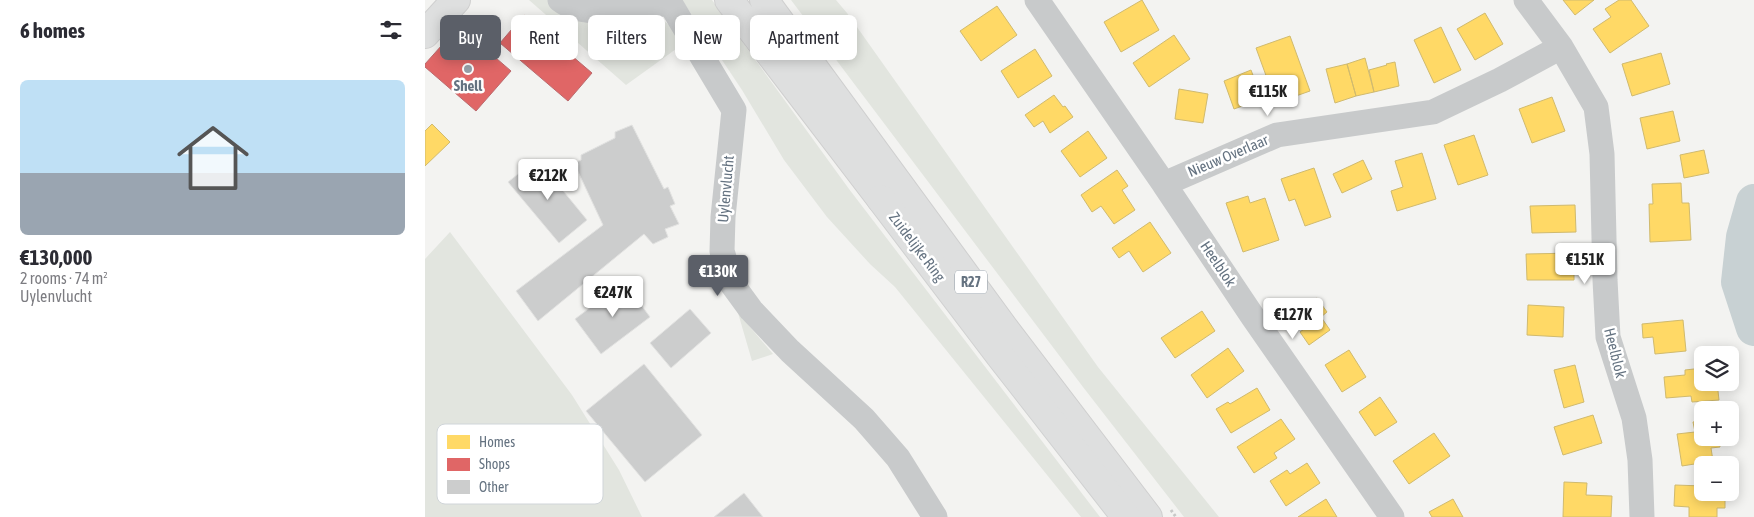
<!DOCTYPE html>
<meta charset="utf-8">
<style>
:root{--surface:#fff;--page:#f7f7f7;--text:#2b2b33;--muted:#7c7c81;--line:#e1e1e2;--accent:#5b5f68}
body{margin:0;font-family:"Asap Condensed",sans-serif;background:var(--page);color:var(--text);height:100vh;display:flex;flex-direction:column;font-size:19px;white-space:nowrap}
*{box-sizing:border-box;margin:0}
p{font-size:16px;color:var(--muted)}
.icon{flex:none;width:28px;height:28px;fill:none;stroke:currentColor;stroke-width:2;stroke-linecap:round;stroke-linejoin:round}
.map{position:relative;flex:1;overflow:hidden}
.details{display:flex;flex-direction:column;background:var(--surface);width:425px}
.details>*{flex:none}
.top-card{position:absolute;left:15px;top:15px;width:475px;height:45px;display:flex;gap:10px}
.controls{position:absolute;left:1269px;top:346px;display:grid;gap:10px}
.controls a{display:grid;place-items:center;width:45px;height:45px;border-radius:8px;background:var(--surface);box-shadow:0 2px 12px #0003;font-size:25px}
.price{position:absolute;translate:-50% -42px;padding:0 11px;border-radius:5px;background:#fff;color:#222;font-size:16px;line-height:32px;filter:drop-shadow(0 1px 2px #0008)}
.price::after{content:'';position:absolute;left:50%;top:30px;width:15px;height:11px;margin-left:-8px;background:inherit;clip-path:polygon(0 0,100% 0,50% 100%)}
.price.selected{background:var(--accent);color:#fff}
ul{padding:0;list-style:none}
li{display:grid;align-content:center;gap:10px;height:265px;padding:0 20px}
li+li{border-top:1px solid var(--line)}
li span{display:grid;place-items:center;height:155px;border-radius:8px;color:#555}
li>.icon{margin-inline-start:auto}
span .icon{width:90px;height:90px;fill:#fffc;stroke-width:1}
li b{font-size:21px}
h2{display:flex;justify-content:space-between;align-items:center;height:60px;padding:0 20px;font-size:21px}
.tag{padding:0 18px;border-radius:8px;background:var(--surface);box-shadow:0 2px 12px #0003;font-size:18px;line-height:45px}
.tag.selected{background:var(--accent);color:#fff}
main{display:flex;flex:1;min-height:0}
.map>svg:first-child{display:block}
</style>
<main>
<section class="details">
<h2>6 homes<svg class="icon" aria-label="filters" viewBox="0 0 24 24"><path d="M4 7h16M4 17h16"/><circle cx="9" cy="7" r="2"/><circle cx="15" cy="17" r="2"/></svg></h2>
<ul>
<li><span style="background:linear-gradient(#bfe0f5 60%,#9aa5b1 0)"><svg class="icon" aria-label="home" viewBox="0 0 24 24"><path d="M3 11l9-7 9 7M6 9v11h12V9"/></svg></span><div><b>€130,000</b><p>2 rooms · 74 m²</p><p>Uylenvlucht</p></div></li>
</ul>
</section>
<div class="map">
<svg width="1329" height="517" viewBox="0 0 1329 517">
<rect width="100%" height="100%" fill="#f3f3f1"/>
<path fill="#e2e5df" d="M104,0H126L225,15C244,22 248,26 258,44L201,85Z
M257,0H287L424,189L675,517H656L470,287L445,264L402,217L359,160L317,90Z
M366,0H411L422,13L673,367L794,517H759L658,387Z
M25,232L147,395L194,470L217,517H0V259Z
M311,306L325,327L348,354L327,361Z"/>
<path fill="#ffd966" stroke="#d0ba6e" d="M717,0L734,30L696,52L679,22Z
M1138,0H1169L1150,15Z
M1194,0H1206L1224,26L1185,53L1168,29L1186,17L1180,9Z
M572,6L592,35L556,61L535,31Z
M1060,13L1078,44L1050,60L1032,29Z
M1016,27L1036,70L1009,83L989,40Z
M749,35L765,59L724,87L708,63Z
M865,36L885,91L851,103L831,48Z
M610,49L627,76L593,98L576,71Z
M1236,53L1245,84L1207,96L1197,64Z
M940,58L949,92L931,96L922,64Z
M970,62L974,86L949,92L944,70L962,65L961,64Z
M922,64L931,96L910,103L901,69Z
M826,70L837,99L809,109L799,81Z
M754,89L783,94L778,123L750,119Z
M629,95L638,107L640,106L648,117L625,133L618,121L609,127L600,115Z
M1127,97L1140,131L1107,143L1094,109Z
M1248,111L1255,141L1222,149L1215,118Z
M7,124L25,142L0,166V131Z
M663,131L682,158L655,177L636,151Z
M1049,135L1063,175L1033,185L1019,145Z
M1279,150L1284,173L1259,178L1255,155Z
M997,153L1011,199L972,211L966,191L978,187L970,161Z
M938,160L947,179L917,193L908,174Z
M889,168L906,217L880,226L870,199L864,201L856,179Z
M692,170L703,186L697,190L710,210L689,224L676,206L667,212L656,195Z
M1256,183L1257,203H1264L1266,240L1225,242L1224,204H1228L1227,184Z
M823,196L825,203L840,198L854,240L818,252L801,203Z
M1150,205L1151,232L1107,233L1105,206Z
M725,222L746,253L718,272L704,251L694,258L687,248Z
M1149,253V280H1102L1101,254Z
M892,298L902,312L896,317L905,330L884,345L875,332L879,329L869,315Z
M1103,305L1139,307L1138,337L1102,335Z
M777,311L790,331L750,358L736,338Z
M1258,320L1261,351L1230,354L1228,337L1218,338L1217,324Z
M803,348L819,371L782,398L766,375Z
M924,350L941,377L917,392L900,365Z
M1150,365L1159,402L1139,408L1129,370Z
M1278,368V382H1292L1294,400L1267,402L1266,396L1241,398L1239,377L1260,375V370Z
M832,388L845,410L806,433L791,409L803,402L805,404Z
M955,397L972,422L950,436L934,412Z
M1168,415L1177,443L1138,455L1129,427Z
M856,419L870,439L849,453L852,458L829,473L812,447Z
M1278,420V438H1294L1295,447L1286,448L1288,461L1257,466L1252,434L1270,432L1268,422Z
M1009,433L1025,456L984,484L968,461Z
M882,463L895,483L861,506L845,481L862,470L865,474Z
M1139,482L1162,483L1161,495L1187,496L1186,517H1138Z
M1250,485L1278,486V492H1300V508H1292V517H1264V507L1249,506Z
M901,499L912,517H873Z
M1028,499L1038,517H1007L1004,512Z"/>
<path fill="#e06666" stroke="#bb6a6e" d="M99,15L167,73L143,101L75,43Z
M34,26L86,71L51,111L0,67V64Z"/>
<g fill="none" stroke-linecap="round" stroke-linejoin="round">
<path stroke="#c8d1d3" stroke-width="36" d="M1329,202L1319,237L1314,282L1329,328"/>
</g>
<path fill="#cccdcd" stroke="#e2e2e1" d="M207,125L239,189L243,187L250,204L245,206L254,224L240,229L243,237L228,244L219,234L113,321L91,291L178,225L149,163L156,160V155L190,138V132Z
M112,159L162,220L134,243L83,182Z
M199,282L225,317L176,354L150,319Z
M265,309L286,333L246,368L225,343Z
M219,364L277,435L220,482L161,411Z
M319,493L338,517H289Z"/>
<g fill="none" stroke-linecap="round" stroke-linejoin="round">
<g stroke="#cfcfcf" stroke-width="30">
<path id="major" d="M304,0L456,199
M339,0L579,328L723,517
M0,34L31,0"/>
</g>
<g stroke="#d0d1d1" stroke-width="30">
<path id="highway" d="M456,199L576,357L701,517"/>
</g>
<path stroke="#c7c8c7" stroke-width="3" stroke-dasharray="2.5 2.5" stroke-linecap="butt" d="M746,510L751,517"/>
<path stroke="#c8cacb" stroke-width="25" d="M135,0C162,21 213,7 245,3L309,110L298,217L297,251L307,284L326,310L365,351L439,419L473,458L510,517
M612,0L739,184L852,135L1008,112L1075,80L1136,47L1101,0
M1136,47L1171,107L1177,154L1180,280L1183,337L1209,418L1215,460L1217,517
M739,184L828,317L967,517"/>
<use href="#major" stroke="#dedfdf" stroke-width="28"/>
<use href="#highway" stroke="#dedfdf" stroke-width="28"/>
</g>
<circle fill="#969fa8" stroke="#fff" stroke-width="2" cx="43" cy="69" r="5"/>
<g text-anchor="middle" stroke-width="5" stroke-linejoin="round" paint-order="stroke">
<rect fill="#fff" stroke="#929ca6" stroke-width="1" x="530" y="270.5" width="32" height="23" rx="4"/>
<g font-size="14" font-weight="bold" fill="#647280">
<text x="546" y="287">R27</text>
</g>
<g font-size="15" font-weight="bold" fill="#647280" stroke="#fff">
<text x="43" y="91">Shell</text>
</g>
<g font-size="15" fill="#647280" stroke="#fff">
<text transform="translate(803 156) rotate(-23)" y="5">Nieuw Overlaar</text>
<text transform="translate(301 189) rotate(-85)" y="5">Uylenvlucht</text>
<text transform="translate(492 247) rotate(53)" y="5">Zuidelijke Ring</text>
<text transform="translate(793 264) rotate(56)" y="5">Heelblok</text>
<text transform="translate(1190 353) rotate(76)" y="5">Heelblok</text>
</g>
</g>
<rect x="12" y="424" width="166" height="80" rx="8" fill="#fff" stroke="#d0d5d9" stroke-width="1"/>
<rect x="22" y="435" width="23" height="14" fill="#ffd966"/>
<rect x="22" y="458" width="23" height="13" fill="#e06666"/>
<rect x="22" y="480" width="23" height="14" fill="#cccdcd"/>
<g font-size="14" fill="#647280">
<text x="54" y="447">Homes</text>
<text x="54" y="469">Shops</text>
<text x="54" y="492">Other</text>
</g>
</svg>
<div class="controls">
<a><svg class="icon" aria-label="layers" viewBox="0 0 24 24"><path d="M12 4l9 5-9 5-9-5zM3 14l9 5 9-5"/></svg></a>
<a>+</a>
<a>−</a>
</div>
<b class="price" style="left:843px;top:117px">€115K</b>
<b class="price" style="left:123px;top:201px">€212K</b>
<b class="price" style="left:1160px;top:285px">€151K</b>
<b class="price selected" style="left:293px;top:297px">€130K</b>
<b class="price" style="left:188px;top:318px">€247K</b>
<b class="price" style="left:868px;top:340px">€127K</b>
<div class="top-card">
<a class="tag selected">Buy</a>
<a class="tag">Rent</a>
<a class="tag">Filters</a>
<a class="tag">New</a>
<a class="tag">Apartment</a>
</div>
</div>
</main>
